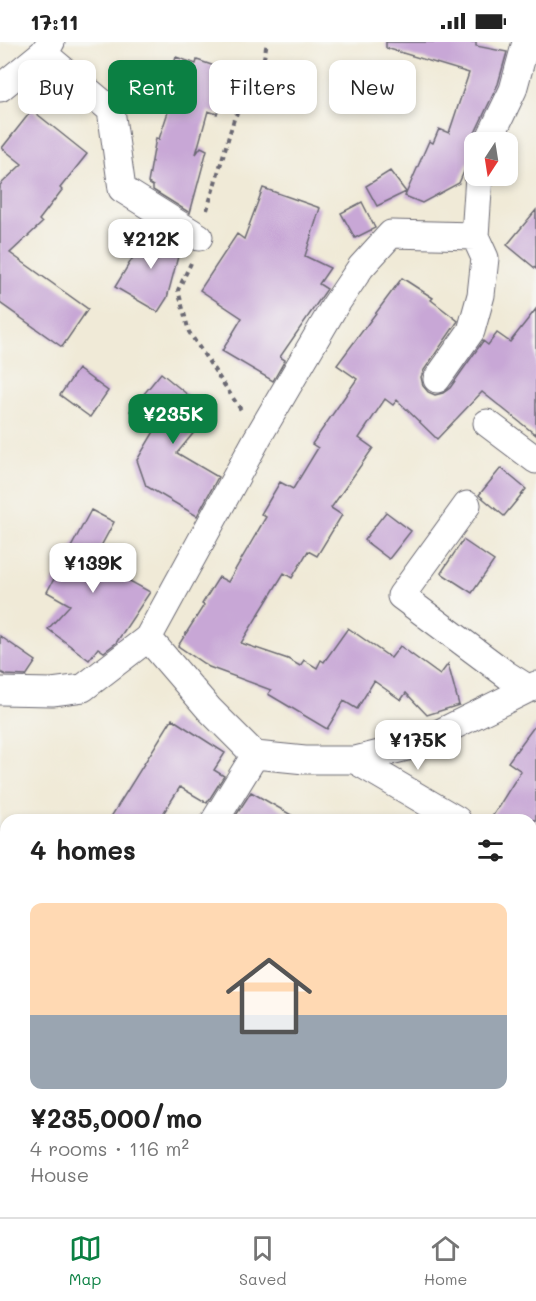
<!DOCTYPE html>
<meta charset="utf-8">
<style>
:root{--surface:#fff;--page:#f2f2f2;--text:#222;--muted:#767676;--line:#e0e0e0;--accent:#0b8043}
body{margin:0;font-family:Mali,sans-serif;background:var(--page);color:var(--text);height:100vh;display:flex;flex-direction:column;font-size:22px;white-space:nowrap}
*{box-sizing:border-box;margin:0}
p{font-size:20px;color:var(--muted)}
.icon{flex:none;width:33px;height:33px;fill:none;stroke:currentColor;stroke-width:2;stroke-linecap:round;stroke-linejoin:round}
.map{position:relative;flex:1;overflow:hidden}
.side{position:absolute;left:0px;top:772px;width:537px;height:404px;display:flex;flex-direction:column;background:var(--surface);border-radius:18px 18px 0 0;box-shadow:0 3px 9px #0003}
.side>*{flex:none}
.banner{position:absolute;left:18px;top:18px;width:501px;height:54px;display:flex;gap:12px}
.needle{width:39px;rotate:192deg}
.controls{position:absolute;left:464px;top:90px;display:grid;gap:12px}
.controls a{display:grid;place-items:center;width:54px;height:54px;border-radius:12px;background:var(--surface);box-shadow:0 3px 9px #0003;font-size:30px}
.price{position:absolute;translate:-50% -51px;padding:0 14px;border-radius:12px;background:#fff;color:#222;font-size:20px;line-height:39px;filter:drop-shadow(0 2px 3px #0008)}
.price::after{content:'';position:absolute;left:50%;top:36px;width:18px;height:14px;margin-left:-9px;background:inherit;clip-path:polygon(0 0,100% 0,50% 100%)}
.price.active{background:var(--accent);color:#fff}
ul{padding:0;list-style:none}
li{display:grid;align-content:center;gap:12px;height:318px;padding:0 30px}
li span{display:grid;place-items:center;height:186px;border-radius:12px;color:#555}
li>.icon{margin-inline-start:auto}
span .icon{width:108px;height:108px;fill:#fffc;stroke-width:1}
li b{font-size:26px}
h2{display:flex;justify-content:space-between;align-items:center;height:72px;padding:0 30px;font-size:26px}
.chip{padding:0 21px;border-radius:12px;background:var(--surface);box-shadow:0 3px 9px #0003;font-size:21px;line-height:54px}
.chip.active{background:var(--accent);color:#fff}
.status{display:flex;justify-content:space-between;align-items:center;height:42px;padding:0 30px;background:var(--surface);direction:ltr}
.status svg{height:16px;fill:currentColor}
.tabs{display:flex;justify-content:space-around;align-items:center;height:84px;border-top:2px solid var(--line);background:var(--surface);font-size:16px;color:var(--muted)}
.tabs a{display:grid;justify-items:center;gap:3px}
.tabs .active{color:var(--accent)}
.map>svg:first-child{display:block}
</style>
<div class="status"><b>17:11</b><svg viewBox="0 0 49 12"><path d="M0 12V9h3v3zM5 12V6h3v6zM10 12V3h3v9zM15 12V0h3v12zM26 1h20v11H26zM47 4h2v5h-2z"/></svg></div>
<div class="map">
<svg width="536" height="1175" viewBox="0 0 536 1175">
<rect width="100%" height="100%" fill="#f6f6f2"/>
<filter id="ink" filterUnits="userSpaceOnUse"><feTurbulence type="fractalNoise" baseFrequency=".0167" numOctaves="2"/><feDisplacementMap in="SourceGraphic" scale="12" xChannelSelector="R" yChannelSelector="G"/><feConvolveMatrix kernelMatrix="1 2 1 2 8 2 1 2 1" color-interpolation-filters="sRGB"/></filter>
<filter id="wash" filterUnits="userSpaceOnUse"><feTurbulence type="fractalNoise" baseFrequency=".008" numOctaves="4" result="noise"/><feDisplacementMap in="SourceGraphic" scale="24" xChannelSelector="R" yChannelSelector="G"/><feGaussianBlur stdDeviation="1.35" result="paint"/><feColorMatrix in="noise" values="0 0 0 0 0 0 0 0 0 0 0 0 0 0 0 0 0 1.4 0 .05"/><feComposite in="paint" operator="in"/></filter>
<g filter="url(#wash)">
<rect width="100%" height="100%" fill="#f0ead7"/>
<g id="blocks">
<path fill="#c8a7d6" d="M386,0H476V4L507,10L498,42L474,93L472,101L474,107L459,141L422,161L405,154L429,99L433,101L439,87L449,91L469,31L386,6Z
M176,15L196,22L197,18L232,30L217,72L208,69L196,112L201,105L207,108L190,171L153,148V144L148,141L156,96L159,97L174,52L157,46L166,19L174,22Z
M32,68L87,112L60,146L62,148L39,178L42,181L10,211L88,267L62,305L0,261V143L22,122L2,106Z
M390,129L406,150L377,164L366,144Z
M263,146L320,166L305,214L330,226L319,242L327,247L280,315L285,318L273,339L222,309L242,276L200,248L237,192L244,197Z
M362,160L375,186L355,196L341,171Z
M536,168V227L507,203Z
M152,184L181,203L167,256L158,270L115,245Z
M402,236L433,256L431,258L458,279L424,328L421,335L423,344L428,350L435,353L443,351L450,346L483,299L488,303L497,291L510,300L536,267V393L482,350L437,397L397,358L393,363L385,357L359,396L373,406L331,466L342,473L317,514L308,509L292,536L284,531L241,601L288,617L300,624L304,618L317,626L321,618L324,620L348,586L391,616L400,604L440,633L448,622L459,663L427,673L406,651L401,658L374,639L357,667L344,659L327,687L268,652L271,648L209,625L178,604L204,563L202,562L219,535L228,540L266,475L261,472L280,440L293,447L318,406L312,402L357,337L337,323Z
M78,327L108,349L90,375L60,353Z
M161,331L210,371L177,411L218,435L197,474L146,444L137,418L155,388L130,369Z
M501,426L526,447L504,474L479,453Z
M91,468L114,480L93,519L150,550L116,601L104,610L98,606L89,618L48,587L70,563L47,550Z
M386,470L411,489L389,517L364,498Z
M463,498L494,519L472,551L441,531Z
M0,594L36,619L26,634L6,633L0,630Z
M172,677L225,711L214,728L224,734L207,761L180,745L159,778H109Z
M536,682V778H490L521,729L508,720Z
M251,750L300,778H233Z"/>
</g>
</g>
<g filter="url(#ink)">
<use href="#blocks" fill-opacity="0" stroke="#6a6872" stroke-width="1.5"/>
<g fill="none" stroke-linecap="round" stroke-linejoin="round">
<g stroke="#6a6872" stroke-width="29">
<path id="street" d="M43,11L111,68L122,147L199,195
M0,46L43,11L51,0
M488,100L513,48L526,0
M437,337L471,289L481,253L485,216L475,194L479,134
M487,381L536,418
M467,463L401,554L507,633L529,647
M148,596L209,667L255,713L305,718H355L415,703L536,643
M0,649L52,650L83,646L148,596L258,395L334,265L361,225L391,192L475,194
M355,718L457,778
M215,778L255,713
M531,832L536,836
M0,1136L6,1126"/>
</g>
<path stroke="#6a6872" stroke-width="4" stroke-dasharray="4.5 4.5" stroke-linecap="butt" d="M207,168L234,77L263,21L267,0
M191,221L178,248L189,290L241,368"/>
<use href="#street" stroke="#fff" stroke-width="27"/>
</g>
</g>
</svg>
<div class="controls">
<a><svg class="needle" viewBox="-14 -14 28 28"><path d="M0-13l5 13h-10z" fill="#e53935"/><path d="M0 13l5-13h-10z" fill="#767676"/></svg></a>
</div>
<b class="price" style="left:151px;top:228px">¥212K</b>
<b class="price active" style="left:173px;top:403px">¥235K</b>
<b class="price" style="left:93px;top:552px">¥139K</b>
<b class="price" style="left:418px;top:729px">¥175K</b>
<div class="banner">
<a class="chip">Buy</a>
<a class="chip active">Rent</a>
<a class="chip">Filters</a>
<a class="chip">New</a>
</div>
<section class="side">
<h2>4 homes<svg class="icon" aria-label="filters" viewBox="0 0 24 24"><path d="M4 7h16M4 17h16"/><circle cx="9" cy="7" r="2"/><circle cx="15" cy="17" r="2"/></svg></h2>
<ul>
<li><span style="background:linear-gradient(#ffd9b3 60%,#9aa5b1 0)"><svg class="icon" aria-label="home" viewBox="0 0 24 24"><path d="M3 11l9-7 9 7M6 9v11h12V9"/></svg></span><div><b>¥235,000/mo</b><p>4 rooms · 116 m²</p><p>House</p></div></li>
</ul>
</section>
</div>
<nav class="tabs">
<a class="active"><svg class="icon" aria-label="map" viewBox="0 0 24 24"><path d="M3 6l6-2 6 2 6-2v14l-6 2-6-2-6 2zM9 4v14M15 6v14"/></svg>Map</a>
<a><svg class="icon" aria-label="saved" viewBox="0 0 24 24"><path d="M7 4h10v16l-5-4-5 4z"/></svg>Saved</a>
<a><svg class="icon" aria-label="home" viewBox="0 0 24 24"><path d="M3 11l9-7 9 7M6 9v11h12V9"/></svg>Home</a>
</nav>
